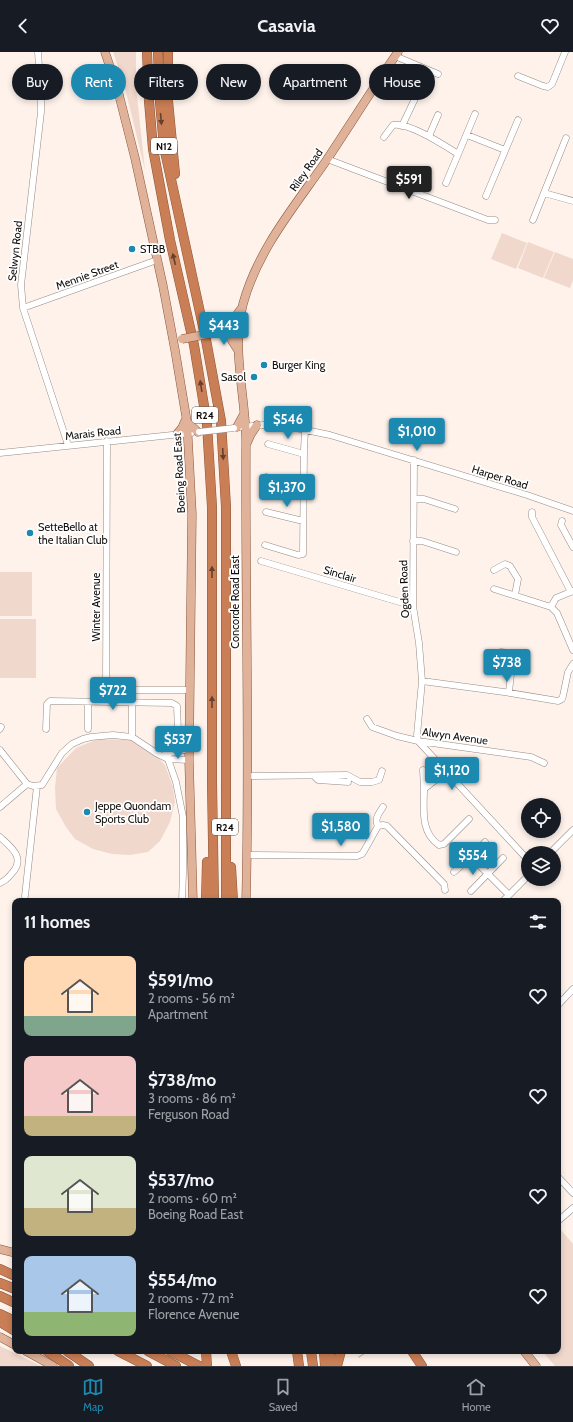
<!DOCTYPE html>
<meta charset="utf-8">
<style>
:root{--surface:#171b24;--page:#20242c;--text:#f1f3f6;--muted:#9ea1a6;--line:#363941;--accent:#1c89b0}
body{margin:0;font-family:Cabin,sans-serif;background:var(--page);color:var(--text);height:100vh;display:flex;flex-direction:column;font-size:15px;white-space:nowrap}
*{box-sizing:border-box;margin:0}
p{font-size:13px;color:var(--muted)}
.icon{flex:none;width:22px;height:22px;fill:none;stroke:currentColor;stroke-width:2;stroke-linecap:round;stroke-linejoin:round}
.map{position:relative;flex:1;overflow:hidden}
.side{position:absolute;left:12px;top:846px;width:549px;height:456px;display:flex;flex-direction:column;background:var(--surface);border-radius:8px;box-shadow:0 2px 6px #0003}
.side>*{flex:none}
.top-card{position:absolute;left:12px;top:12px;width:549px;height:36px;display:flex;gap:8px}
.buttons{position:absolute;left:521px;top:746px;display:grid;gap:8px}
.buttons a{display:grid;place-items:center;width:40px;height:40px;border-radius:50%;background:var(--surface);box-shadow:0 2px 6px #0003;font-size:20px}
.price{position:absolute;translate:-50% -34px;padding:0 9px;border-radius:4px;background:var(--accent);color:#fff;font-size:13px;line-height:26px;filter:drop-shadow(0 1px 2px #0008)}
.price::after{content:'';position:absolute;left:50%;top:24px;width:12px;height:9px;margin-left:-6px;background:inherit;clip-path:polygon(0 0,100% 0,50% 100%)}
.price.selected{background:#222;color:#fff}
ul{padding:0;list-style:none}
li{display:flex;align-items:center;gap:12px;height:100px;padding:0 12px}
li span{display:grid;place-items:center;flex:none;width:112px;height:80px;border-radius:8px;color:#555}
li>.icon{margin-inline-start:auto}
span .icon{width:48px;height:48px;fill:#fffc;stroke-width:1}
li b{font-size:17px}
h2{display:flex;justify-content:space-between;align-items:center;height:48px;padding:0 12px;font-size:17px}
.tag{padding:0 14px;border-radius:18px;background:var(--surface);box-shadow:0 2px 6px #0003;font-size:14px;line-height:36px}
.tag.selected{background:var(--accent);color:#fff}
header{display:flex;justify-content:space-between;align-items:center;height:52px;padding:0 12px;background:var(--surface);font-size:18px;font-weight:700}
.menu{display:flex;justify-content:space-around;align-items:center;height:56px;border-top:1px solid var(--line);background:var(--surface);font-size:11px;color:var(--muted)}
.menu a{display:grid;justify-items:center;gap:2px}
.menu .selected{color:var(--accent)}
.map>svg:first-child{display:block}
</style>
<header><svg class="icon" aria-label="back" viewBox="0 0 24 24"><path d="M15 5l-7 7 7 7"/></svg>Casavia<svg class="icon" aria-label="heart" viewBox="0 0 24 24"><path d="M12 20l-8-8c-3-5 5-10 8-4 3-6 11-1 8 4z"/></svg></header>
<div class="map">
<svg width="573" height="1314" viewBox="0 0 573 1314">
<rect width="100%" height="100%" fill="#fef2eb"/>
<path fill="#f1d8cc" d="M113,0H136V35L145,118L124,32Z
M502,181L527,191L516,217L491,207Z
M528,190L554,200L543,226L518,216Z
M555,200L573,207V228L570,236L544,226Z
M0,520H32V564H0Z
M0,567H36V626H0Z
M98,687L132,688L155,702L165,713L173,735L175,750L170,770L160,789L148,800L130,803L112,802L93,797L75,787L66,775L56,757L55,736L57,716L76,696Z
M561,1178L573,1192V1314H555L542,1299H558V1179Z
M0,1294L41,1314H0Z"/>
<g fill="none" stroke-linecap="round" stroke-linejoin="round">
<path stroke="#e0baa6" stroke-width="1.5" d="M359,1305L368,1299"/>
<g stroke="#968b85" stroke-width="7">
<path id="minor" d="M38,0L41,44V60L21,233L23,256L68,393
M395,4L438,22
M518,24L543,34L548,35L552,32L565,0
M402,74L428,19
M467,83L505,98
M429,84L438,63
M384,85L393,73C409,70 444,93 458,102
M327,107L488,168H495
M446,131L475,62
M544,141L573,149
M486,144L518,68
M533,168L566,86
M23,256L157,208
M241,375L276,372L330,383L527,443L573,459
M107,389L106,635L111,638H190
M268,392L304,402
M0,401L191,381
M414,408L413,554L419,591L422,629L417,683L418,689
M266,425L304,435
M414,447H424L455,457
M266,460L303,469
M532,460V465L571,540
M562,469L561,473L573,495
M413,489H422L456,500
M265,493L298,503L303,502L304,398L305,378
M261,509L413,554
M494,518L505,512L510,514L518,527L515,543
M494,537L551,555L557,561L573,598
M551,555L556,546L573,539
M501,600L511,601L513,603L509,640
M422,629L504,640L558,649L562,647L563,644L568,620L573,612
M367,667L372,675L397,684L418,689L531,705L544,711
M0,677L1,675
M46,677L47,652L50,649L172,651L177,654L178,679
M88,677V650
M132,685V650
M418,689L528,808
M0,698L27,732L33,734L42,733L62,701L72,692L83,687L91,685L113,683L132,685L156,701L168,707L189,708
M167,701L168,707L176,730L183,765V821L182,849
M165,702L189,697
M423,718L424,737L446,720
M247,724L347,723L360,730H372L379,728L382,719
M314,724L318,728L348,730
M424,737C424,757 420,780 439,793L444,792L469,767
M0,755L27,732
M378,774C374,767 379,761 383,755
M0,785C11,795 26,806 12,821C9,825 5,829 0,831
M550,801L573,778
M247,803L357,804L362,802L364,799L378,774L383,773L387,774L444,832L445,838
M471,805L485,790
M454,820L471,805L509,843
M471,839L503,806
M25,844L37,734
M503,849L528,824
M558,953L573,937
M558,1125L573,1141
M558,1169L573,1156"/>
</g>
<g stroke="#8a573b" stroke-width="9">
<path id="major" d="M105,0L118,39L135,106L163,234L175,298L187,370L192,462L189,708L193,849
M219,280C228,277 235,265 241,257
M222,280L231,287L238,298
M187,370L198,380
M237,375L244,362
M177,382L182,376L185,369
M247,391L251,382L257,373
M246,849C250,696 245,543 246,391C246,344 231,298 243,252C258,197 295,154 326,109C350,73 373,36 398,0
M0,1197L15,1201
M0,1285L15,1293
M26,1299L53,1314
M524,1299L536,1314"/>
</g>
<g stroke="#8a573b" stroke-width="10">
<path id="highway" d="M147,0L149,49L153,97L170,188L194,293L207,372L212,455V731L214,849
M158,0L160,50L164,95L206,288L221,369L226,455V849
M168,0V49L175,122
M231,815L233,849
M206,849L207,810
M0,1217L15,1224
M0,1231L15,1237
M0,1244L15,1251
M0,1262L15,1269
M0,1270L15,1279
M47,1299L69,1314
M67,1299L89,1314
M118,1299L147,1314
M148,1299L176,1314
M170,1299L199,1314
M206,1299L207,1314
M231,1299L236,1314
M297,1299L299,1314
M311,1299L313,1314
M324,1299L325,1314
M329,1299L333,1314
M412,1299L422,1314
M337,1314L341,1299"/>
</g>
<use href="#minor" stroke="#fff" stroke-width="6"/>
<use href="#major" stroke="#dfb299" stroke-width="8"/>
<use href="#highway" stroke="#ca7e55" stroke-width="9"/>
<g stroke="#968b85" stroke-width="7" stroke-linecap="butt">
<path id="minor-bridge" d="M199,380L234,376"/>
</g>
<g stroke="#8a573b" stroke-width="9" stroke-linecap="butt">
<path id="major-bridge" d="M182,287L219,280"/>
</g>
<use href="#minor-bridge" stroke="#fff" stroke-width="6"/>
<use href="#major-bridge" stroke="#dfb299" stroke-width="8"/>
</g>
<defs><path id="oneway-solid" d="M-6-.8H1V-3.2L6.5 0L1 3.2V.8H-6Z"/></defs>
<g fill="#65402d">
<use href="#oneway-solid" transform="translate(161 67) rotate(85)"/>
<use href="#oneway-solid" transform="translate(174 207) rotate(-103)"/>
<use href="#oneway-solid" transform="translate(201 334) rotate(-99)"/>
<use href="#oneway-solid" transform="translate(223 402) rotate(87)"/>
<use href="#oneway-solid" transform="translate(212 520) rotate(-90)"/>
<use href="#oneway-solid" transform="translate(212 650) rotate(-90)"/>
</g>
<g fill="#1c89b0" stroke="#fff" stroke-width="1.5">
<circle cx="132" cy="197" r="4"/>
<circle cx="264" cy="313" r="4"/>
<circle cx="254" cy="325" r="4"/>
<circle cx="30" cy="481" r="4"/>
<circle cx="87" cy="760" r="4"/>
</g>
<g text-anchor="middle" stroke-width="3.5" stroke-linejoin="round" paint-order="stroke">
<g fill="#fff" stroke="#595655" stroke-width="1">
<rect x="151" y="86" width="26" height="16" rx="3"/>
<rect x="192" y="355" width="26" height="16" rx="3"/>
<rect x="212" y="767" width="26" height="16" rx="3"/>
</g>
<g font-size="10" font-weight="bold" fill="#120e0c">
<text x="164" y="98">N12</text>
<text x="205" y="367">R24</text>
<text x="225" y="779">R24</text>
</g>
<g font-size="11" fill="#120e0c" stroke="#fff">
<text transform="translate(306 118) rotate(-55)" y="4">Riley Road</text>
<text transform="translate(15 199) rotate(-84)" y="4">Selwyn Road</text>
<text transform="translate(87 223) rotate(-20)" y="4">Mennie Street</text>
<text transform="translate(93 381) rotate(-6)" y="4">Marais Road</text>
<text transform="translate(179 421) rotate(-93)" y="4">Boeing Road East</text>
<text transform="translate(500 425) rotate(17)" y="4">Harper Road</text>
<text transform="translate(340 522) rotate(17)" y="4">Sinclair</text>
<text transform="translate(404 537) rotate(-92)" y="4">Ogden Road</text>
<text transform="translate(235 550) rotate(-90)" y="4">Concorde Road East</text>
<text transform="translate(96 555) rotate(-90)" y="4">Winter Avenue</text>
<text transform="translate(455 684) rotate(8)" y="4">Alwyn Avenue</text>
</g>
<g font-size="11" fill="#120e0c" stroke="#fff" text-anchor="start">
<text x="140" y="201">STBB</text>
<text x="272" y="317">Burger King</text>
<text x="246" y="329" text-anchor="end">Sasol</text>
<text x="38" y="479">SetteBello at<tspan x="38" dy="13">the Italian Club</tspan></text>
<text x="95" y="758">Jeppe Quondam<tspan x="95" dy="13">Sports Club</tspan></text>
</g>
</g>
</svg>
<div class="buttons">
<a><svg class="icon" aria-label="locate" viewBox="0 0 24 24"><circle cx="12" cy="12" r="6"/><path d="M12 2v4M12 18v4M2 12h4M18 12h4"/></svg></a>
<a><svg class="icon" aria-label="layers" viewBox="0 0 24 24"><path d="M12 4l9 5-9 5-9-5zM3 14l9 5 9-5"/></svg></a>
</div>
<b class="price selected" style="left:409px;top:148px">$591</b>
<b class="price" style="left:224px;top:294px">$443</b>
<b class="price" style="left:288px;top:388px">$546</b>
<b class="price" style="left:417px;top:400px">$1,010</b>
<b class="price" style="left:287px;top:456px">$1,370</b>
<b class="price" style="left:507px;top:631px">$738</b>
<b class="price" style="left:113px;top:659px">$722</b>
<b class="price" style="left:178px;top:708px">$537</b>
<b class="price" style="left:452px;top:739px">$1,120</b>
<b class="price" style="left:341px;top:795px">$1,580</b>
<b class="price" style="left:473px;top:824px">$554</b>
<div class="top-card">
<a class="tag">Buy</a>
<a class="tag selected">Rent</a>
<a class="tag">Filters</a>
<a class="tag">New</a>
<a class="tag">Apartment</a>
<a class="tag">House</a>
</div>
<section class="side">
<h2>11 homes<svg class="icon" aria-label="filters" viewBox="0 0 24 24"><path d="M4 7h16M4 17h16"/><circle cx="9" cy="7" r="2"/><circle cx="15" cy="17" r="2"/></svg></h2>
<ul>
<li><span style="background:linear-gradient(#ffd9b3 75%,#7fa58c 0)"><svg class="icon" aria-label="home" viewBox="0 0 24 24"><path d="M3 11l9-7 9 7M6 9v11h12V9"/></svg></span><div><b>$591/mo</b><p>2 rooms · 56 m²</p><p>Apartment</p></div><svg class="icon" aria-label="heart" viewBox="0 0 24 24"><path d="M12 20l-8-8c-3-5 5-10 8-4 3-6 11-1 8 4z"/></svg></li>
<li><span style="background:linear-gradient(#f6c9c9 75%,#c2b280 0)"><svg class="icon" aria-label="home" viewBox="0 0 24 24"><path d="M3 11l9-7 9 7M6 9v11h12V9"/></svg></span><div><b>$738/mo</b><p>3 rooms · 86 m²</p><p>Ferguson Road</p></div><svg class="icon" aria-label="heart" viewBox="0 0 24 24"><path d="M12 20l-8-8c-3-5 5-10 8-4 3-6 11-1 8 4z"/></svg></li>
<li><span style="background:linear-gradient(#dfe7d0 65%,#c2b280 0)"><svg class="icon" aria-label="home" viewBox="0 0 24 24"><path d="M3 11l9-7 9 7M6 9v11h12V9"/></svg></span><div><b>$537/mo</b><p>2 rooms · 60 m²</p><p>Boeing Road East</p></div><svg class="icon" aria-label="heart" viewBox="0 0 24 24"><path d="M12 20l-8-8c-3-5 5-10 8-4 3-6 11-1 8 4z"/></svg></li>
<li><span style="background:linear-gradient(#a9c7e8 70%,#8fb573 0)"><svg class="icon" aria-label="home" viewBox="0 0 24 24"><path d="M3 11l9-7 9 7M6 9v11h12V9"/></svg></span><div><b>$554/mo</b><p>2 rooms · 72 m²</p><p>Florence Avenue</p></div><svg class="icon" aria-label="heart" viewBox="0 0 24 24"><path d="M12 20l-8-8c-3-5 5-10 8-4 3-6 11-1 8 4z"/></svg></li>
</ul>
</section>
</div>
<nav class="menu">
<a class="selected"><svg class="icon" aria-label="map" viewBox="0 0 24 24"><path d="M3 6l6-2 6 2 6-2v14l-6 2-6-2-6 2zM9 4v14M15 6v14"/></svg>Map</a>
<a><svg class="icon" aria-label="saved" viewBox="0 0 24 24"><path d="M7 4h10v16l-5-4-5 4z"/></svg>Saved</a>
<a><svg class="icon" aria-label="home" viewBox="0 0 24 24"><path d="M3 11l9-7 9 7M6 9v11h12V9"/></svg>Home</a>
</nav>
